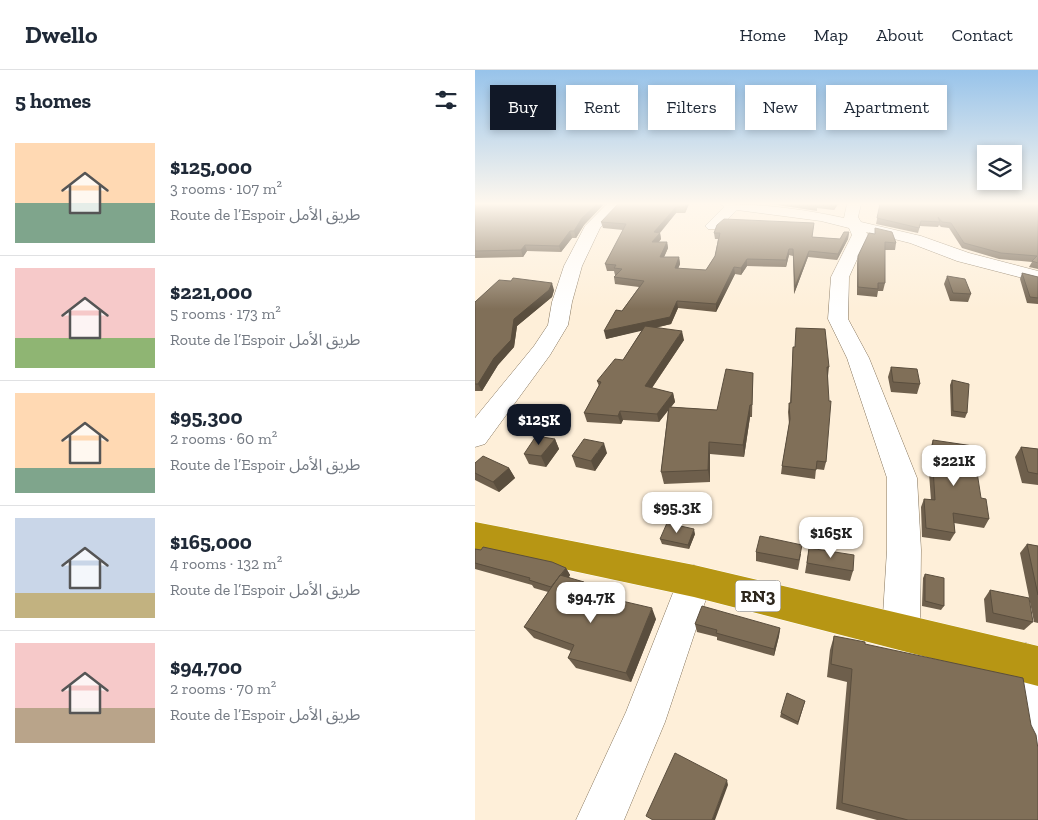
<!DOCTYPE html>
<meta charset="utf-8">
<style>
:root{--surface:#fff;--page:#f6f6f7;--text:#1f2937;--muted:#747a83;--line:#e0e1e3;--accent:#111827}
body{margin:0;font-family:"Zilla Slab","Noto Sans Arabic",serif;background:var(--page);color:var(--text);height:100vh;display:flex;flex-direction:column;font-size:19px;white-space:nowrap}
*{box-sizing:border-box;margin:0}
p{font-size:16px;color:var(--muted)}
.icon{flex:none;width:28px;height:28px;fill:none;stroke:currentColor;stroke-width:2;stroke-linecap:round;stroke-linejoin:round}
.map{position:relative;flex:1;overflow:hidden}
.panel{display:flex;flex-direction:column;background:var(--surface);width:475px}
.panel>*{flex:none}
.banner{position:absolute;left:15px;top:15px;width:472px;height:45px;display:flex;gap:10px}
.controls{position:absolute;left:502px;top:75px;display:grid;gap:10px}
.controls a{display:grid;place-items:center;width:45px;height:45px;border-radius:0px;background:var(--surface);box-shadow:0 2px 8px #0003;font-size:25px}
.price{position:absolute;translate:-50% -42px;padding:0 11px;border-radius:10px;background:#fff;color:#222;font-size:16px;line-height:32px;filter:drop-shadow(0 1px 2px #0008)}
.price::after{content:'';position:absolute;left:50%;top:30px;width:15px;height:11px;margin-left:-8px;background:inherit;clip-path:polygon(0 0,100% 0,50% 100%)}
.price.active{background:var(--accent);color:#fff}
ul{padding:0;list-style:none}
li{display:flex;align-items:center;gap:15px;height:125px;padding:0 15px}
li+li{border-top:1px solid var(--line)}
li span{display:grid;place-items:center;flex:none;width:140px;height:100px;border-radius:0px;color:#555}
li>.icon{margin-inline-start:auto}
span .icon{width:60px;height:60px;fill:#fffc;stroke-width:1}
li b{font-size:21px}
h2{display:flex;justify-content:space-between;align-items:center;height:60px;padding:0 15px;font-size:21px}
.chip{padding:0 18px;border-radius:0px;background:var(--surface);box-shadow:0 2px 8px #0003;font-size:18px;line-height:45px}
.chip.active{background:var(--accent);color:#fff}
header{display:flex;align-items:center;gap:30px;box-sizing:border-box;height:70px;padding:0 25px;background:var(--surface);border-bottom:1px solid var(--line)}
header strong{font-size:24px}
nav{display:flex;gap:28px;margin-inline-start:auto;font-size:18px}
main{display:flex;flex:1;min-height:0}
.map>svg:first-child{display:block}
</style>
<header>
<strong>Dwello</strong>
<nav><a>Home</a><a>Map</a><a>About</a><a>Contact</a></nav>
</header>
<main>
<section class="panel">
<h2>5 homes<svg class="icon" aria-label="filters" viewBox="0 0 24 24"><path d="M4 7h16M4 17h16"/><circle cx="9" cy="7" r="2"/><circle cx="15" cy="17" r="2"/></svg></h2>
<ul>
<li><span style="background:linear-gradient(#ffd9b3 60%,#7fa58c 0)"><svg class="icon" aria-label="home" viewBox="0 0 24 24"><path d="M3 11l9-7 9 7M6 9v11h12V9"/></svg></span><div><b>$125,000</b><p>3 rooms · 107 m²</p><p>Route de l’Espoir طريق الأمل</p></div></li>
<li><span style="background:linear-gradient(#f6c9c9 70%,#8fb573 0)"><svg class="icon" aria-label="home" viewBox="0 0 24 24"><path d="M3 11l9-7 9 7M6 9v11h12V9"/></svg></span><div><b>$221,000</b><p>5 rooms · 173 m²</p><p>Route de l’Espoir طريق الأمل</p></div></li>
<li><span style="background:linear-gradient(#ffd9b3 75%,#7fa58c 0)"><svg class="icon" aria-label="home" viewBox="0 0 24 24"><path d="M3 11l9-7 9 7M6 9v11h12V9"/></svg></span><div><b>$95,300</b><p>2 rooms · 60 m²</p><p>Route de l’Espoir طريق الأمل</p></div></li>
<li><span style="background:linear-gradient(#c9d6e8 75%,#c2b280 0)"><svg class="icon" aria-label="home" viewBox="0 0 24 24"><path d="M3 11l9-7 9 7M6 9v11h12V9"/></svg></span><div><b>$165,000</b><p>4 rooms · 132 m²</p><p>Route de l’Espoir طريق الأمل</p></div></li>
<li><span style="background:linear-gradient(#f6c9c9 65%,#b9a48a 0)"><svg class="icon" aria-label="home" viewBox="0 0 24 24"><path d="M3 11l9-7 9 7M6 9v11h12V9"/></svg></span><div><b>$94,700</b><p>2 rooms · 70 m²</p><p>Route de l’Espoir طريق الأمل</p></div></li>
</ul>
</section>
<div class="map">
<svg width="563" height="750" viewBox="0 0 563 750">
<rect width="100%" height="100%" fill="#feefd9"/>
<g fill="none" stroke-linecap="round" stroke-linejoin="round">
<g stroke="#86755c" stroke-width="1">
<path id="minor" d="M132,134H147L125,158L107,196L97,232L93,255L75,285L10,374L0,377V348L59,276L73,255L77,232L89,196L110,156Z
M246,134C288,134 328,139 369,148L372,134H386L383,147L386,152L446,166L494,183L563,201V212L482,191L435,173L391,162L393,165L374,207L373,249L394,288L442,408L446,480L445,561L439,574L426,580L413,574L407,561L412,480V408L372,288L353,249L356,207L377,165L374,158L346,151L262,140L243,159H233L230,156L249,137Z
M219,495L231,500L237,511L190,652L149,750H101L151,642L207,500Z
M551,573L563,578V687L548,680L541,665L531,593L537,579Z"/>
</g>
<g stroke="#fff" stroke-width="1">
<path id="highway" d="M0,452L219,495L563,576V616L219,527L0,480Z"/>
</g>
<use href="#minor" fill="#fff" fill-rule="evenodd"/>
<use href="#highway" fill="#b79614" fill-rule="evenodd"/>
</g>
<path fill="#6e5f4c" d="M0,134H129L109,155L101,168H97L86,182L52,181L48,187L0,188Z
M214,134L210,143H201L185,163L186,169L184,172H192L193,178L189,187H204L205,194L203,199L231,200L240,186L243,169H240L239,163L339,153L337,167L365,169L374,162L373,169L362,190L333,187L319,224L318,186L314,185L311,197L272,196L266,205L260,204L241,242L203,238L196,254L180,258L209,270L177,318L198,323L200,332L196,337L242,340L278,303L277,347H275L269,387L235,384V412L189,414L186,402L193,340L184,352L148,350L146,354L112,352L109,343L124,316L122,311L148,290L167,260L131,269L147,241L164,217L140,214L139,207L141,205H140L139,201H132L130,194L148,160L128,158L126,152Z
M296,134H363L359,140L342,138V141Z
M405,134H563V199L554,197L557,192L524,189L487,178L474,158L466,157L464,155L463,157L445,156L443,163L401,154Z
M400,164L421,173L420,180H410V213L408,221H403L402,227L382,225V194L383,186Z
M547,203L563,207V234L552,233L545,209Z
M472,206L496,224L493,232L475,231L469,214Z
M79,220L77,227L42,256L39,277L23,295L7,321H0V232Z
M318,277L354,297L353,306L351,392L349,400L341,399L340,409L306,404L307,396L314,354L313,342L314,333H315Z
M416,297L445,314L442,324L416,322L413,307Z
M477,310L492,343L490,348L476,346L475,315Z
M80,369L84,379L71,397L54,394L49,384Z
M458,370L506,428L514,449L509,458L479,453L480,463L475,471L447,467L446,437L449,429L456,430L453,390L455,379Z
M546,377L563,379V415L547,413L540,387Z
M132,383L120,401L101,397L97,386Z
M0,393L34,398L40,408L24,422L0,410Z
M220,464L214,479L187,474L185,469Z
M552,474L563,476V553L559,552L545,483Z
M334,478L378,501L375,511L330,503Z
M0,479L91,498L95,505L94,507L115,523L181,549L156,612L101,598L93,588L96,581L59,568L49,557L73,522L59,518L57,515L0,499Z
M281,482L326,484L323,500L281,491Z
M450,504L469,536L466,540L447,536L448,508Z
M515,520L558,552L549,560L511,552L509,529Z
M220,554L305,558L304,566L299,586L242,570V567L222,562Z
M359,566L390,574L556,655L563,750H402L361,739L372,612L352,607L355,580Z
M330,631L323,655L305,647L306,643Z"/>
<path fill="#5a4e3e" d="M122,134H129L109,155L101,168L99,161L107,148Z
M211,134H214L210,143V137Z
M361,134H363L359,140L360,135Z
M201,137V143L181,167L185,163L186,169L178,178L177,172L179,162Z
M95,161L97,168L86,182L84,176Z
M374,162L373,169L362,190L363,184Z
M192,172L193,178L186,194L185,187Z
M50,175L52,181L48,187L46,180Z
M314,179V185L311,197V190Z
M334,181L333,187L319,224L320,217Z
M204,187L205,194L200,205V198Z
M272,189V196L266,205V198Z
M259,197L260,204L241,242V234Z
M77,213L79,220L77,227L42,256L39,277L23,295L7,321L3,314L39,249Z
M202,231L203,238L196,254L131,269L129,261Z
M207,261L209,270L172,325L170,316Z
M198,323L200,332L184,352L182,344Z
M275,335V347L269,387L268,375Z
M145,341L148,350L146,354L143,346Z
M80,369L84,379L71,397L66,386Z
M234,372L235,384V412L233,400Z
M129,373L132,383L120,401L116,391Z
M34,398L40,408L24,422L18,412Z
M219,459L220,464L214,479L213,475Z
M91,498L95,505L83,525L78,518Z
M109,512L115,524L104,521Z
M177,538L181,549L156,612L151,603Z
M305,558L304,566L299,586V579Z
M252,710L253,715L240,750H237Z"/>
<path fill="#806f58" stroke="#5a4e3e" d="M0,134H122L107,148L99,161H95L84,176L50,175L46,180L0,181Z
M143,134H211L210,137H201L179,162L185,163L177,172H192L185,187H204L200,198L231,200L240,186L245,163H239L242,155L249,149L339,153L337,167L365,169L369,162H374L363,184L334,181L320,217L318,179H314L311,190L272,189L266,198L259,197L241,234L202,231L195,247L129,261L141,240L147,241L169,211L139,207L147,199L139,198L141,195L130,194L151,154L126,152Z
M405,134H563V193L557,191L562,186L526,183L489,173L476,153L467,152L463,147L465,152L446,151L444,158L402,148Z
M400,158L417,162L421,173L410,172V213H403V219L383,217V186L394,163L400,164Z
M547,203L563,207V228L555,227Z
M472,206L490,209L496,224L478,223Z
M38,208L77,213L74,220L39,249L36,270L19,288L3,314H0V232L24,210L36,211Z
M170,256L207,261L170,316L198,323L182,344L145,341L143,346L109,343L126,312L122,311L140,289L148,290Z
M321,258L350,259L354,297H352L354,331H356L351,392L342,391L341,400L307,396L315,349L314,333H316L318,277H320Z
M416,297L442,299L445,314L418,312Z
M251,299L278,303L277,335H275L268,375L234,372L233,400L186,402L194,337L242,340Z
M477,310L494,314L492,343L478,341Z
M61,366L80,369L66,386L49,384Z
M109,369L129,373L116,391L97,386Z
M458,370L498,376L506,428L511,429L514,449L478,443L480,463L451,458L449,429L460,430L457,381Z
M546,377L563,379V404L553,402Z
M8,386L34,398L18,412L0,403V393Z
M192,453L219,459L213,475L185,469Z
M285,466L327,475L324,490L281,482Z
M552,474L563,476V525Z
M8,477L77,492L91,498L76,517L54,510L55,508L0,493V479L6,480Z
M334,478L379,485L378,501L332,493Z
M450,504L469,508V536L450,531Z
M85,505L109,512L104,521L177,538L151,603L93,588L99,575L49,557Z
M515,520L554,528L558,552L518,543Z
M227,536L305,558L299,579L241,563L242,560L220,554Z
M359,566L390,572V574L548,608L556,655L561,665L563,679V750H433L367,733L377,599L356,594Z
M312,623L330,631L323,652L306,643Z
M200,683L252,710L237,750H178L171,746Z"/>
<linearGradient id="sky" x2="0" y2="1"><stop stop-color="#97c3ea"/><stop offset="0.56" stop-color="#fff8ee"/><stop offset="1" stop-color="#fff8ee" stop-opacity="0"/></linearGradient>
<rect width="563" height="239" fill="url(#sky)"/>
<g text-anchor="middle" stroke-width="4.5" stroke-linejoin="round" paint-order="stroke">
<rect fill="#fff" stroke="#6c6760" stroke-width="1" x="260.5" y="510.5" width="45" height="31" rx="4"/>
<g font-size="18" font-weight="bold" fill="#2d261c">
<text x="283" y="532">RN3</text>
</g>
</g>
</svg>
<div class="controls">
<a><svg class="icon" aria-label="layers" viewBox="0 0 24 24"><path d="M12 4l9 5-9 5-9-5zM3 14l9 5 9-5"/></svg></a>
</div>
<b class="price active" style="left:64px;top:376px">$125K</b>
<b class="price" style="left:479px;top:417px">$221K</b>
<b class="price" style="left:202px;top:464px">$95.3K</b>
<b class="price" style="left:356px;top:489px">$165K</b>
<b class="price" style="left:116px;top:554px">$94.7K</b>
<div class="banner">
<a class="chip active">Buy</a>
<a class="chip">Rent</a>
<a class="chip">Filters</a>
<a class="chip">New</a>
<a class="chip">Apartment</a>
</div>
</div>
</main>
